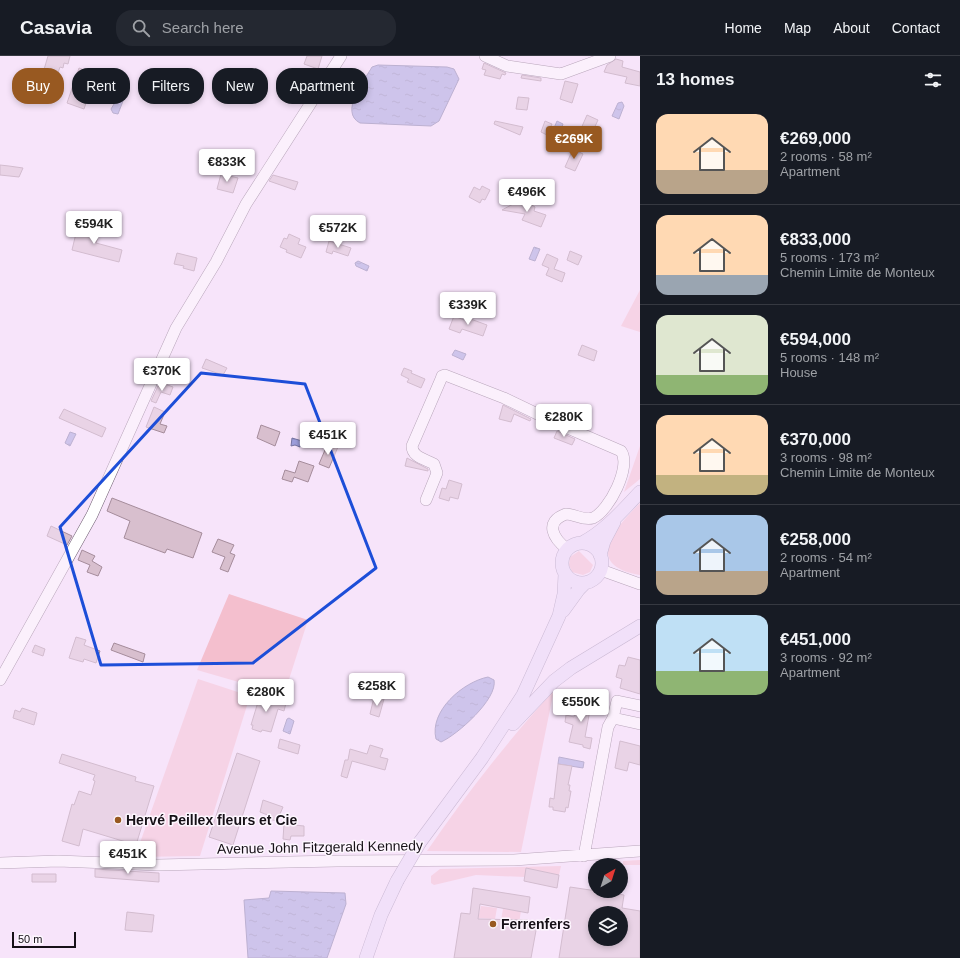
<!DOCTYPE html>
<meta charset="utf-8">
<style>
:root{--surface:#171b24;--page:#242831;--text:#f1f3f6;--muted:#9ea1a6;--line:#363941;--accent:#985921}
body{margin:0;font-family:Helvetica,sans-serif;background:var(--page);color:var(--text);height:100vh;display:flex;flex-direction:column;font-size:15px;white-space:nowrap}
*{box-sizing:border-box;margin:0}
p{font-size:13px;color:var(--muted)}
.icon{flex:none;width:22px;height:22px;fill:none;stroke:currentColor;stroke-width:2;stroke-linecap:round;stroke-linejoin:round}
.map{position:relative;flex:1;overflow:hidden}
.sheet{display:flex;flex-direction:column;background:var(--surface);width:320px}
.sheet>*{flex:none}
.guide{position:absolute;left:12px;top:12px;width:380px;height:36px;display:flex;gap:8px}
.needle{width:26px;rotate:39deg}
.tools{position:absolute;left:588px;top:802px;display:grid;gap:8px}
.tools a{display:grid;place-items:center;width:40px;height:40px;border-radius:50%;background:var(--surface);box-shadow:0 2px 6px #0003;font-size:20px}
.scale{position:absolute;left:12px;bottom:10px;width:64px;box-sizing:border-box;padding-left:4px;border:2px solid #161017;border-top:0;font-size:11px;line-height:14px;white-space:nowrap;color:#161017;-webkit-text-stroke:3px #fdf6fe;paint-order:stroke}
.price{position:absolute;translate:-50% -34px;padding:0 9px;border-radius:4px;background:#fff;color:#222;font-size:13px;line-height:26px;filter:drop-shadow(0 1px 2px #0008)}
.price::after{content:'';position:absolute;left:50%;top:24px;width:12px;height:9px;margin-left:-6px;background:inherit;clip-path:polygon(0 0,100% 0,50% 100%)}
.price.selected{background:var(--accent);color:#fff}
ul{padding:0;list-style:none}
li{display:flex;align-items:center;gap:12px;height:100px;padding:0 16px}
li+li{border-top:1px solid var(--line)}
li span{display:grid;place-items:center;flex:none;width:112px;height:80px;border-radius:12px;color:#555}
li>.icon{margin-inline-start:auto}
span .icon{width:48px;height:48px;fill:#fffc;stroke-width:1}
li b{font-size:17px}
h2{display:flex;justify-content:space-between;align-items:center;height:48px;padding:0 16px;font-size:17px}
.tag{padding:0 14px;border-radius:16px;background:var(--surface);box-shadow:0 2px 6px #0003;font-size:14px;line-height:36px}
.tag.selected{background:var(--accent);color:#fff}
header{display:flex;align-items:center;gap:24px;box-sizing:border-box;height:56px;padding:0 20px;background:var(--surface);border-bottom:1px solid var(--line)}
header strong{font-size:19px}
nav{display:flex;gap:22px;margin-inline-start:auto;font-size:14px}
.search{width:280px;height:36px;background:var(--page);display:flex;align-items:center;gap:10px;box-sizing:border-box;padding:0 14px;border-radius:16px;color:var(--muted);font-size:15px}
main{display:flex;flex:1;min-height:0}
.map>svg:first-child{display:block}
</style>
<header>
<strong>Casavia</strong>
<div class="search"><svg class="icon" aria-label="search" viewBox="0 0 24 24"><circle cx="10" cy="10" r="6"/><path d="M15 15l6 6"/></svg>Search here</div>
<nav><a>Home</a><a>Map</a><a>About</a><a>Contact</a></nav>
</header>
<main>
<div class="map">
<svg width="640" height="902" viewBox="0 0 640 902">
<defs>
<pattern id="water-ripples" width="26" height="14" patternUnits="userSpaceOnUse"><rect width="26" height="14" fill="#9c9dda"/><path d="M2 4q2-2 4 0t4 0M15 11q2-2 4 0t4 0" fill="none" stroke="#7e7fb0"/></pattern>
</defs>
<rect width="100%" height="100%" fill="#f7e4fa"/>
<path fill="#f4bfce" d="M640,234V276L621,270Z
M640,390V423L624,436Z
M640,447V519C583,509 614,473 640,447Z
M579,495L593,509L590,516L583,519L572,516L569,509L570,501Z
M229,538L308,564L284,639L197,614Z
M198,623L250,640L200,800L135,801Z
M554,634L521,796L427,795C466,738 508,685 554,634Z
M640,804V809H623V805Z
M561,810L559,819L526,812L525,821L476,819L434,829L431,827V820L440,813Z
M481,850L497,852L495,863L478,862Z
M503,853L521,855L519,867L501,864Z"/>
<path fill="url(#water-ripples)" stroke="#7473a0" d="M378,9L447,11L454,13L459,23L439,65L431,70L360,67C339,56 364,25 372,11Z
M117,43L123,45L118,58L113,57L111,53Z
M622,46L624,50L619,63L612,60L618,47Z
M557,65L563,68L558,82L551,79Z
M534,191L540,193L535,205L529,203Z
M358,205L369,210L367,215L356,210L355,207Z
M455,294L466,298L463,304L452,299Z
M70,376L76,378L70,390L65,387Z
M292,382L302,385L300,391L295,389L291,390Z
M488,621L494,624C498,643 457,679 441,686L436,683C429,655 463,626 488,621Z
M289,662L294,665L290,678L283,675L287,663Z
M559,701L584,706L583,712L558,708Z
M271,835L345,837L346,848L327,902H248L244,844L269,842Z"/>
<path fill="#d8bfce" stroke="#a58c9b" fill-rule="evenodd" d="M48,0H70L68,8L64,7L63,12L60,11L53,31L40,27Z
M307,0H322L318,13L304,8Z
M616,3L623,5L622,11L640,16V30L625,27L627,21L604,16L607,9Z
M484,7L506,17L505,19L502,18L500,23L484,19L486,14L482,13Z
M79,12L100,20L92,43L88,41L84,53L67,47Z
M522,19L541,22V25L521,22Z
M565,25L578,28L572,47L560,43Z
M339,31L352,37L347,47L334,40Z
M518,41L529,42L527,54L516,53Z
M587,59L598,64L591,79L580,75Z
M495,65L523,71L520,79L494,68Z
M545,65L552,68L547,79L541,76Z
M573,93L583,98L575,115L565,111Z
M0,109L9,110L23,112L19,121L0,119Z
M221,118L238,122L233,137L217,133Z
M273,119L298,126L295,134L269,125Z
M482,130L490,134L485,144L482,143L480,147L469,141L474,131L480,134Z
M514,145L527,146L535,151L534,155L546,159L541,171L522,164L525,158L502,154L513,148Z
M78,169L100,175L96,187L122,194L119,206L72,194Z
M289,178L300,183L298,188L306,191L301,202L286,196L287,194L280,191L284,182L287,183Z
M329,185L351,192L348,200L333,195L332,198L326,196Z
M570,195L582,200L578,209L567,204Z
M177,197L197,202L194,215L183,212L184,210L174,208Z
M547,198L558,203L554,213L565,217L562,226L546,219L549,212L542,209Z
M454,260L464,264L465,261L487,269L483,280L462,273L460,277L449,273Z
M582,289L597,295L594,305L578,299Z
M206,303L227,312L223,319L202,312Z
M404,312L412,315L411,317L425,323L421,332L407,326L409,323L401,319Z
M162,327L173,331L170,339L161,336L156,347L151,345L158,330H160Z
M503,349L531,363L530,365L514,358L511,366L499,363Z
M154,351L165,356L160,368L167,370L164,377L146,371Z
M64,353L106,372L102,381L59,362Z
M261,369L280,376L275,390L257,382Z
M557,375L575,383L572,389L554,382Z
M328,387L338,391L329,412L319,408Z
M407,402L428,413V415L405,410Z
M299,405L314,410L308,426L294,421L292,426L282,423L285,414L295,417Z
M449,424L462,428L458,443L450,441L449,445L439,442L442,432L446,433Z
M112,442L202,477L193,502L167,493L165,497L124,482L130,465L107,455Z
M51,470L72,480L67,489L47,480Z
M218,483L234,489L230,497L235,499L228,516L220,513L225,501L212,496Z
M82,494L95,500L92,505L102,511L98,520L87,516L90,509L78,504Z
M76,581L86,584L84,589L100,595L96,607L84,603L83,606L69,602Z
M114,587L145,598L143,606L111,594Z
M35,589L45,593L43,600L32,596Z
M628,601L640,604V638L620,632L622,623L616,621L619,609L625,610Z
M256,637L286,647L284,655L278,653L271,676L262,674L261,676L252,673L253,669H251L258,646L253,645Z
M578,640L592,643L585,681L592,682L590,693L583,691V689L569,686L573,669L565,666L566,659L574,661Z
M374,641L384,643L379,661L370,658Z
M22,652L37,657L34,669L13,662L15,654L20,656Z
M280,683L300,689L298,698L278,692Z
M620,685L640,690V709L629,706L627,715L615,712Z
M370,689L383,693L380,701L388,703L385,714L352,705L347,722L341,720L345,704H348L350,693L367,698Z
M237,697L260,705L233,789L209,781Z
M62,698L136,721L135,725L154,730L136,789L83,773L79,790L62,785L72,748L74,749L79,735L91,739L95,725L93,724L95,719L59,707Z
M558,708L572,710L568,729H570L569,735H571L568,752L566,751L565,756L553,754V751H549L550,742L554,743Z
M263,744L283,751L277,765L269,763L270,760L260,756Z
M284,768L304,770V780H291L290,784L283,783Z
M526,812L559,819L557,832L524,825Z
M95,813L159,817V826L95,821Z
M32,818H56V826H32Z
M570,831L624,839L622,852L640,855V902H559ZM595,857H621V883H595Z
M473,832L530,841L528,857L480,848L478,863L528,864L527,868L537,869L531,902H454L461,857L470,858Z
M127,856L154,859L152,876L125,874Z"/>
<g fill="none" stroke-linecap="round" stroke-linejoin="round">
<g stroke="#6c5c6f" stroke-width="12">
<path id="minor" d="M485,0L507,10L561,18L610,0
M426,444L437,417L434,408C425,403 412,401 412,390L441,323L442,320L445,319L504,342L556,367L621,395C632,410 609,455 593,462C583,465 575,458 566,458C543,466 554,483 567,493
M601,514L640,528
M0,624L92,459L176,272L216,206L246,148L341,0
M613,662L640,668
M584,800L608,671L613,662L617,645L640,650
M0,807L58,805L158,809L337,805L514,804L640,795"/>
</g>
<g stroke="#9486a7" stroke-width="14">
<path id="major" d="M562 507a20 20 0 1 1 40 0a20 20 0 1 1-40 0Z
M582,487C605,475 622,455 640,436
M600,499L604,485L614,466
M563,555L579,533L585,527
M513,668L554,625L571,612L640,570
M420,786L482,702L523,639L559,560L564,538L565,518
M366,902L381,859L397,825"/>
</g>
<use href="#minor" stroke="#fff" stroke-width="11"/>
<use href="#major" stroke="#e8dcf8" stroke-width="13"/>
<g stroke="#9486a7" stroke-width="14" stroke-linecap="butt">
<path id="major-bridge" d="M397,825L420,786"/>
</g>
<use href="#major-bridge" stroke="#e8dcf8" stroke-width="13"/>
</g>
<path d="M0 0H640V902H0ZM201,317L305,328L376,512L253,607L101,609L60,471Z" fill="#f7e4fa" fill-opacity=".55" fill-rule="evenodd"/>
<path fill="none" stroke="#1d4ed8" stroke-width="3" stroke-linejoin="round" d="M201,317L305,328L376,512L253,607L101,609L60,471Z"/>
<g fill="#985921" stroke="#fdf6fe" stroke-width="1.5">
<circle cx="118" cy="764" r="4"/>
<circle cx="493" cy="868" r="4"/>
</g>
<g text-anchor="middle" stroke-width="3" stroke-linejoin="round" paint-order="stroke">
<g font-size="14" font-weight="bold" fill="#161017" stroke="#fdf6fe" text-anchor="start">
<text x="126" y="769">Hervé Peillex fleurs et Cie</text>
<text x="501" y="873">Ferrenfers</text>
</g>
<g font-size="14" fill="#161017" stroke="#fdf6fe">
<text transform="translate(320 791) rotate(-1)" y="5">Avenue John Fitzgerald Kennedy</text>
</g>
</g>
</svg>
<div class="tools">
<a><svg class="needle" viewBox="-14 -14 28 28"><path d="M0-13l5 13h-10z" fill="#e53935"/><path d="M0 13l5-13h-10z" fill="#9ea1a6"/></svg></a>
<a><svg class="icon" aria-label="layers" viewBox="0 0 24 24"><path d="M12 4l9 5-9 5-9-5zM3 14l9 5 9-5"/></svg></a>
</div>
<div class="scale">50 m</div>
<b class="price selected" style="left:574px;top:104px">€269K</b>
<b class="price" style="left:227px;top:127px">€833K</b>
<b class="price" style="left:527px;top:157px">€496K</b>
<b class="price" style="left:94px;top:189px">€594K</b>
<b class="price" style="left:338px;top:193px">€572K</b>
<b class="price" style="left:468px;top:270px">€339K</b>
<b class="price" style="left:162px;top:336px">€370K</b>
<b class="price" style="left:564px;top:382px">€280K</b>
<b class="price" style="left:328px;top:400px">€451K</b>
<b class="price" style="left:377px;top:651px">€258K</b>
<b class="price" style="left:266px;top:657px">€280K</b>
<b class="price" style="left:581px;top:667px">€550K</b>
<b class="price" style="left:128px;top:819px">€451K</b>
<div class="guide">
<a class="tag selected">Buy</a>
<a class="tag">Rent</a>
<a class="tag">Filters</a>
<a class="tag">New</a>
<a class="tag">Apartment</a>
</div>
</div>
<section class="sheet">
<h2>13 homes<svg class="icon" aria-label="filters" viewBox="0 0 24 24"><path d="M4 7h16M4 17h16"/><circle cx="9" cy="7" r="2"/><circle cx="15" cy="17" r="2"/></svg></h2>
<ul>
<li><span style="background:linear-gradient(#ffd9b3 70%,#b9a48a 0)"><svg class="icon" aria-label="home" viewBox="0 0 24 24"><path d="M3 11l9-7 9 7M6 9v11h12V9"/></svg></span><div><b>€269,000</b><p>2 rooms · 58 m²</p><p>Apartment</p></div></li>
<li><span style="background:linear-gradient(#ffd9b3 75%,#9aa5b1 0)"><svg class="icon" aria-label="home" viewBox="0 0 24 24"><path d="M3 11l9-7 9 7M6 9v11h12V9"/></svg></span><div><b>€833,000</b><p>5 rooms · 173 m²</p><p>Chemin Limite de Monteux</p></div></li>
<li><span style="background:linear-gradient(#dfe7d0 75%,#8fb573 0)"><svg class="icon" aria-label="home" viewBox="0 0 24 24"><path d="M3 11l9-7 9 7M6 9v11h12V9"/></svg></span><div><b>€594,000</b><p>5 rooms · 148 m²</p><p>House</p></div></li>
<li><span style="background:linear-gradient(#ffd9b3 75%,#c2b280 0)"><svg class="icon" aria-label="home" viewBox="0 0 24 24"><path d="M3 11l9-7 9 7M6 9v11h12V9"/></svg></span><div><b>€370,000</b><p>3 rooms · 98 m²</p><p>Chemin Limite de Monteux</p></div></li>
<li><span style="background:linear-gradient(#a9c7e8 70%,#b9a48a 0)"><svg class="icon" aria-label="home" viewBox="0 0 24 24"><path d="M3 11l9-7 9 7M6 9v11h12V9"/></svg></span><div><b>€258,000</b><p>2 rooms · 54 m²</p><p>Apartment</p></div></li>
<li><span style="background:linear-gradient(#bfe0f5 70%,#8fb573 0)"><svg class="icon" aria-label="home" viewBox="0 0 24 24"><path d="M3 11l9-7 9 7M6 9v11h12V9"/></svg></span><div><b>€451,000</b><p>3 rooms · 92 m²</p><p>Apartment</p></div></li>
</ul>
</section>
</main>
